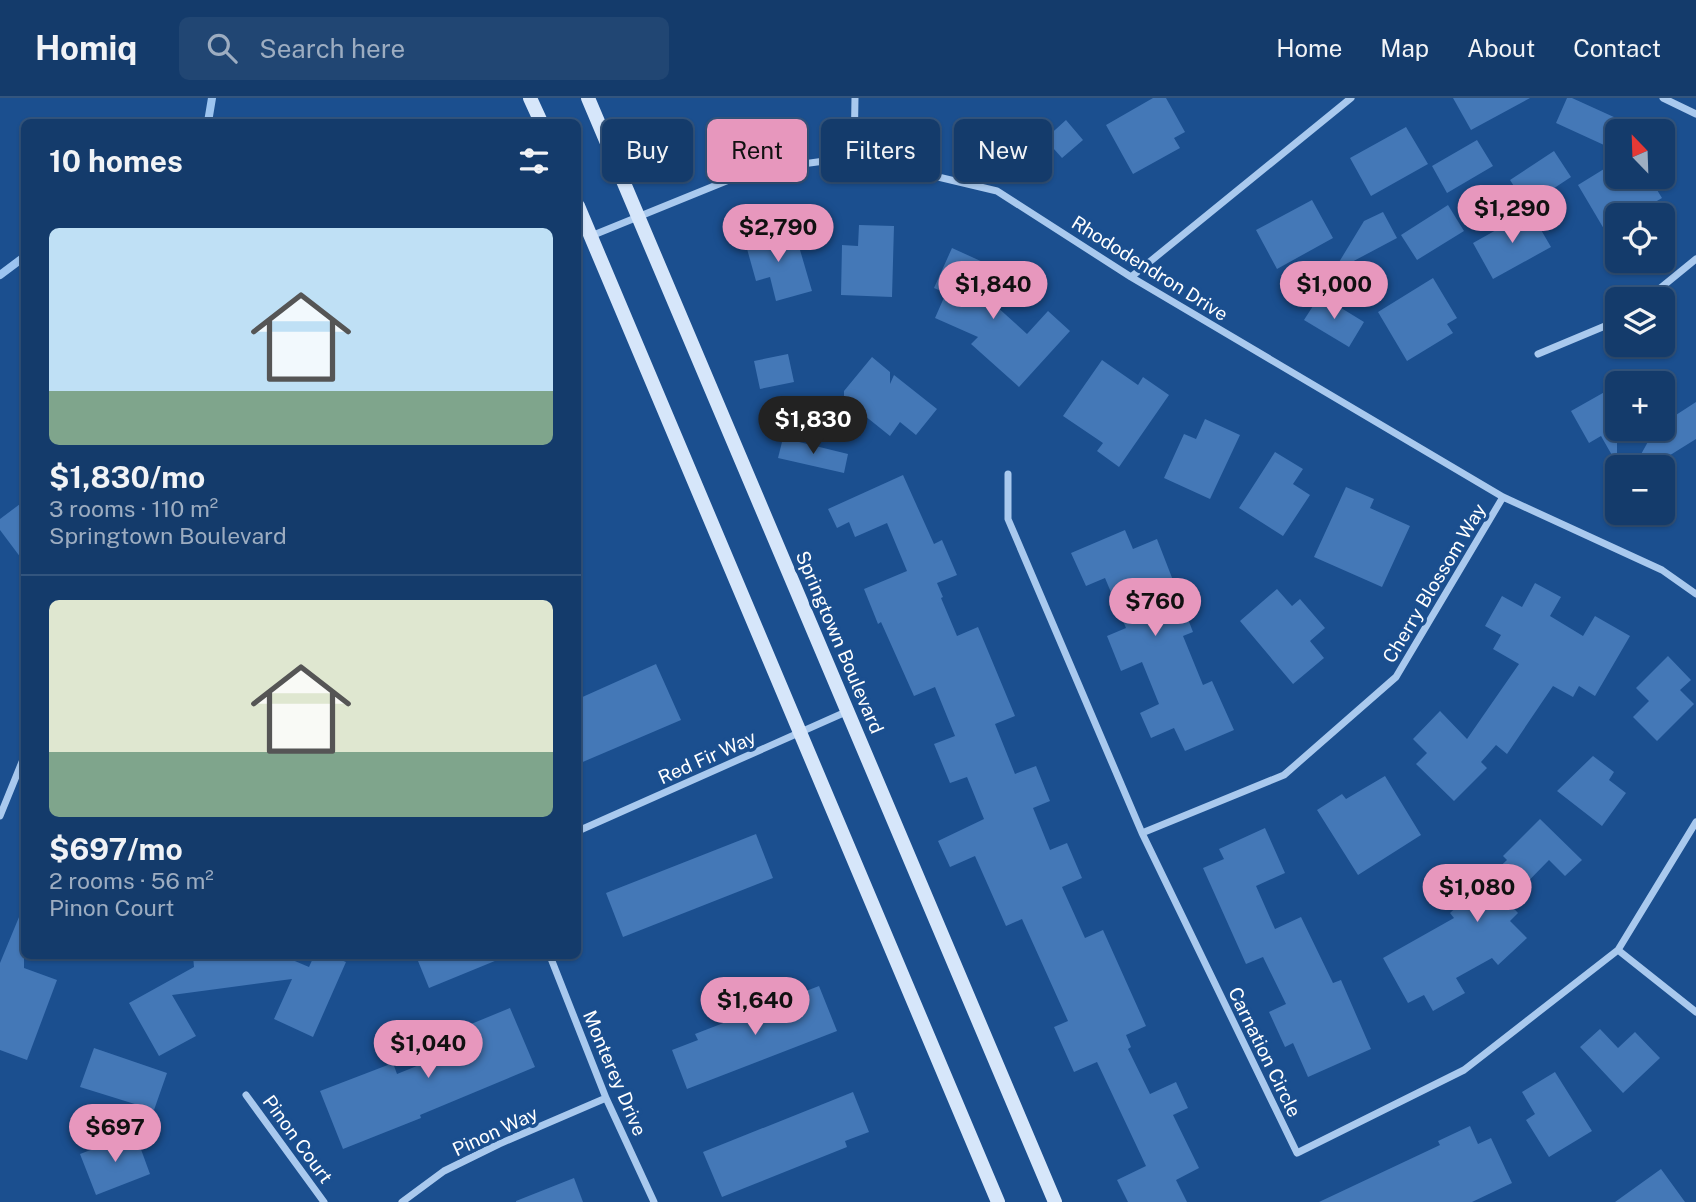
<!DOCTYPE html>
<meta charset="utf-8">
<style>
:root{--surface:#143b6b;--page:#214673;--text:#f1f3f6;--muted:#9dadc1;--line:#33557e;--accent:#e797bd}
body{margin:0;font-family:"Public Sans",sans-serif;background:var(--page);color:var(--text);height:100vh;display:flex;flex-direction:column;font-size:26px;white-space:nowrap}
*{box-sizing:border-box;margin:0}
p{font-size:23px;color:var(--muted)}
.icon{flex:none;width:38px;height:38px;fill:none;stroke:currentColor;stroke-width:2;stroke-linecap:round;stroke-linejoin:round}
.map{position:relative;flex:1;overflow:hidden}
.panel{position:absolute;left:21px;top:21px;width:560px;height:840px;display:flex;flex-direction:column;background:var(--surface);border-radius:10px;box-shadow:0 2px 5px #0004,0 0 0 2px var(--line)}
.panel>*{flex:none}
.top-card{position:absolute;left:602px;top:21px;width:665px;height:63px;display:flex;gap:14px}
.needle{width:46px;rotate:337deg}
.tools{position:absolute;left:1605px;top:21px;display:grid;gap:14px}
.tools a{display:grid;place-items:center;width:70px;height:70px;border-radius:10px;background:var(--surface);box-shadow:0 2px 5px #0004,0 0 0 2px var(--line);font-size:35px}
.price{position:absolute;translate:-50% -60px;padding:0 16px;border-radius:24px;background:var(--accent);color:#111;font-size:23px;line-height:46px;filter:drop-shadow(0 2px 4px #0008)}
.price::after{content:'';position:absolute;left:50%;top:42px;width:21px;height:16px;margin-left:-10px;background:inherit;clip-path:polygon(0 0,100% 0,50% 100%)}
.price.selected{background:#222;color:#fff}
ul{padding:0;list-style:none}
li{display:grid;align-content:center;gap:14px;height:371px;padding:0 28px}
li+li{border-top:2px solid var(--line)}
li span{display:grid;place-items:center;height:217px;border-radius:10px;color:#555}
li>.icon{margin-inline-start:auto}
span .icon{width:126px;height:126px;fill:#fffc;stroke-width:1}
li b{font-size:30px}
h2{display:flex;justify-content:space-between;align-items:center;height:84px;padding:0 28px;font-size:30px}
.chip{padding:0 24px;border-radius:10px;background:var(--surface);box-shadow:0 2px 5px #0004,0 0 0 2px var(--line);font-size:24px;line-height:63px}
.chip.selected{background:var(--accent);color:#111}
header{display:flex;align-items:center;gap:42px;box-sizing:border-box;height:98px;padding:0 35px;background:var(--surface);border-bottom:2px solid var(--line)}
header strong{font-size:33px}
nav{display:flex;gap:38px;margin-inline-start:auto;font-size:24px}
.search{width:490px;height:63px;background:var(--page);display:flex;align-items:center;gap:18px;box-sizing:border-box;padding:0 24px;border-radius:10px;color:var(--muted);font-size:26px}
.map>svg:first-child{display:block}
</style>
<header>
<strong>Homiq</strong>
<div class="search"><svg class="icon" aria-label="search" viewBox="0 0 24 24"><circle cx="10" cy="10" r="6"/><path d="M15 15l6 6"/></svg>Search here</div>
<nav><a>Home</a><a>Map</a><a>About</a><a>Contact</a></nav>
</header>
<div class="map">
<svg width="1696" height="1104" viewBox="0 0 1696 1104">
<rect width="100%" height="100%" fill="#1b4f8f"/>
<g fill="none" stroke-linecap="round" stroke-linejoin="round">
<path stroke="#9cc4f0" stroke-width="8" d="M208,24L212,0
M0,177L24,159"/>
</g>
<path fill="#4478b7" d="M1153,0H1166L1185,34L1174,40L1180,50L1133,76L1106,27Z
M1453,0H1530L1471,32Z
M1567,0H1572L1616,20L1604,47L1556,25Z
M1066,22L1083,42L1062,60L1045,41Z
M1406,29L1428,66L1371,98L1350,60Z
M1477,42L1493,68L1447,95L1432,68Z
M1554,53L1571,79L1527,108L1510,82Z
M1617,63V79H1649L1662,100L1633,117H1617V153L1578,87Z
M1312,102L1333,140L1277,171L1256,132Z
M1448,107L1464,133L1417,162L1401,137Z
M1530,113L1551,149L1493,181L1473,145Z
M1383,114L1397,140L1333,174L1364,123Z
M859,127L894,128L892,199L841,197L842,147L858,148Z
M778,130L783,149L798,145L812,193L776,203L770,179L756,183L744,140Z
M952,150L985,165L976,184L989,189L985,198L1027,236L1048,213L1070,233L1019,289L971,246L978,239L935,220L946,195L934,190Z
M1433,180L1457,220L1447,226L1453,235L1407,263L1378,214Z
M1320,197L1364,224L1349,249L1304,222Z
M788,256L794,284L760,291L754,263Z
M872,259L890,274V286L894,277L937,311L916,337L900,324L890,338L844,301V293Z
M1102,262L1138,287L1143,279L1169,297L1119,369L1097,353L1103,345L1063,318Z
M1617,287V366L1601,338L1589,345L1571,313Z
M1696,304V341L1651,369H1634L1655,331H1662V326Z
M1205,321L1240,337L1210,401L1164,380L1184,336L1196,341Z
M783,340L848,356L844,375L778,360Z
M1275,354L1303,371L1293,386L1310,397L1283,438L1239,410Z
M903,377L934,446L942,442L957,477L937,485L943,499L941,500L957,538L978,529L1015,618L995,626L1015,676L1036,668L1050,703L1033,710L1050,752L1067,745L1082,780L1062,789L1085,840L1103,832L1146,928L1126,937L1131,949L1128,951L1150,996L1176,984L1188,1010L1173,1017L1199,1070L1176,1082L1187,1104H1128L1117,1082L1146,1068L1097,964L1074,974L1054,929L1068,923L1022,821L1006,828L975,758L950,769L938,743L984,721L967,679L950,685L934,646L955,638L935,589L914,598L881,524L878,526L864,491L907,473L887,425L855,439L849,424L837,430L828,411Z
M1346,389L1374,401L1370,410L1410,428L1382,489L1314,459Z
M24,403V464L0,432V421Z
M1125,432L1133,451L1157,441L1193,534L1183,538L1203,587L1212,583L1234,632L1185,653L1174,630L1151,640L1140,615L1159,606L1142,564L1121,573L1107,538L1126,530L1105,480L1086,488L1071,455Z
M1535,485L1561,499L1550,518L1583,538L1595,518L1630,538L1595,598L1579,588L1573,599L1553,588L1507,656L1496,647L1481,664L1487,670L1454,703L1416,666L1427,655L1413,641L1440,613L1467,641L1519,566L1493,551L1501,537L1485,528L1502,498L1522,509Z
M1277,491L1292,508L1300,501L1325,530L1310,543L1324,560L1293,586L1240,523Z
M1668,558L1691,582L1680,592L1694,606L1657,643L1633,619L1649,603L1636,590Z
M656,566L681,622L578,666V601Z
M1593,658L1614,674L1609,682L1626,695L1602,728L1557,693Z
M1385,678L1421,737L1358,777L1317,712L1342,696L1346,701Z
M1540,721L1582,762L1565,778L1549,762L1508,804L1518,815L1510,823L1527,840L1498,867L1492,860L1456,880L1465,895L1433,913L1424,897L1408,905L1383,860L1454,820L1450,815L1507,762L1503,758Z
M1265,730L1285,775L1256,788L1275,831L1301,819L1333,885L1341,882L1371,951L1308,979L1293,945L1285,949L1269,914L1286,906L1263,859L1246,866L1203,770L1224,761L1219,751Z
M756,736L773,780L623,839L606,795Z
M24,807V870L57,882L27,962L0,952V865Z
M193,858H283L309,869L314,858H331L346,864L313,939L274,921L292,881L172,897L196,938L159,958L129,905L194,869Z
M416,858H507L429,890Z
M819,888L837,933L687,991L672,952L698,942L695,936Z
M510,910L535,969L420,1017L421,1020L343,1051L320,993L393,965L397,976L449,955L442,938Z
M1600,931L1618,950L1635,934L1660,960L1623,995L1580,949Z
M94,950L167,975L154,1012L80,989Z
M1555,974L1592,1033L1549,1059L1526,1022L1535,1016L1522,994Z
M853,994L869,1034L845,1043L847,1049L722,1099L703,1054Z
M1470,1028L1478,1046L1491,1040L1512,1085L1472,1104H1319L1440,1047L1438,1043Z
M135,1035L150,1076L96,1097L80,1056Z
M1661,1071L1685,1104H1615Z
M574,1080L583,1104H516V1103Z"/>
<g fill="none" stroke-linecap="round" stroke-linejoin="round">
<path stroke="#a9c9ee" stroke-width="7" d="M1663,0L1696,16
M854,59L855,0
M591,138L751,73L854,59L997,93L1131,179L1503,399L1662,472L1696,496
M1131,179L1351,0
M1647,201L1696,161
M1538,256L1617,223
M1008,376V421L1142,735L1297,1055L1464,972L1618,852L1696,724
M0,718L24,659
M578,733L848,613
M1142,735L1284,677L1396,579L1503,399
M1618,852L1696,914
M550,858L606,1000L654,1104
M246,997L324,1104
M402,1104L444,1073L499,1046L606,1000"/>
<path stroke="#d6e6fa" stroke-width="14" d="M530,0L541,24
M588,0L1055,1104
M578,108L998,1104"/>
</g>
<g text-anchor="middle" stroke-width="7" stroke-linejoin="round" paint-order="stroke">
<g font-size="19" fill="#fff" stroke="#1b4f8f">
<text transform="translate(1150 170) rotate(32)" y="7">Rhododendron Drive</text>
<text transform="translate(1434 485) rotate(-59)" y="7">Cherry Blossom Way</text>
<text transform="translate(840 544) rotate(67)" y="7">Springtown Boulevard</text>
<text transform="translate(707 659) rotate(-24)" y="7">Red Fir Way</text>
<text transform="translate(1265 954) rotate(64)" y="7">Carnation Circle</text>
<text transform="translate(615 975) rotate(67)" y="7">Monterey Drive</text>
<text transform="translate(495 1033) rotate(-25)" y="7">Pinon Way</text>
<text transform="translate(298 1041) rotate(54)" y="7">Pinon Court</text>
</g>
</g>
</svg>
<div class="tools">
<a><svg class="needle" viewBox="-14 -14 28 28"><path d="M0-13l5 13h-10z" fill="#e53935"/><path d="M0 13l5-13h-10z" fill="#9dadc1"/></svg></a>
<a><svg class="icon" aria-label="locate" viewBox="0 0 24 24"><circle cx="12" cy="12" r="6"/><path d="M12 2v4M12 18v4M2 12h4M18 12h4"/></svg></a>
<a><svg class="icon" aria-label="layers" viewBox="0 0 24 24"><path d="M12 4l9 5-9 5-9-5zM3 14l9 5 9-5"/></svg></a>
<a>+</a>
<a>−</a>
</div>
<b class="price" style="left:1512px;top:147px">$1,290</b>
<b class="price" style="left:778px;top:166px">$2,790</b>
<b class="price" style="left:993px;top:223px">$1,840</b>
<b class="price" style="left:1334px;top:223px">$1,000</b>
<b class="price selected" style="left:813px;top:358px">$1,830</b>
<b class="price" style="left:1155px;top:540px">$760</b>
<b class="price" style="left:1477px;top:826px">$1,080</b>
<b class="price" style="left:755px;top:939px">$1,640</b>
<b class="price" style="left:428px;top:982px">$1,040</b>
<b class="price" style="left:115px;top:1066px">$697</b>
<div class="top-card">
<a class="chip">Buy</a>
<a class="chip selected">Rent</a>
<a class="chip">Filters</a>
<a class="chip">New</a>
</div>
<section class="panel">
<h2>10 homes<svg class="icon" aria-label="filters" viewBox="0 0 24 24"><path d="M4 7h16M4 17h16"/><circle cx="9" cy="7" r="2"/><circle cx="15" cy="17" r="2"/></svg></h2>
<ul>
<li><span style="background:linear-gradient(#bfe0f5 75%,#7fa58c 0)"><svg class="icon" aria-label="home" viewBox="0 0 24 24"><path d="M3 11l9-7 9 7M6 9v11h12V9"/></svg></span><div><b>$1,830/mo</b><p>3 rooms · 110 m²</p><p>Springtown Boulevard</p></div></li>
<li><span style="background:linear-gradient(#dfe7d0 70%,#7fa58c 0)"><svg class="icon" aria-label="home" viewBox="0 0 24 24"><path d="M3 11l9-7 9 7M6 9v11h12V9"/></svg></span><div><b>$697/mo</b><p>2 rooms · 56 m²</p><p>Pinon Court</p></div></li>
</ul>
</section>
</div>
